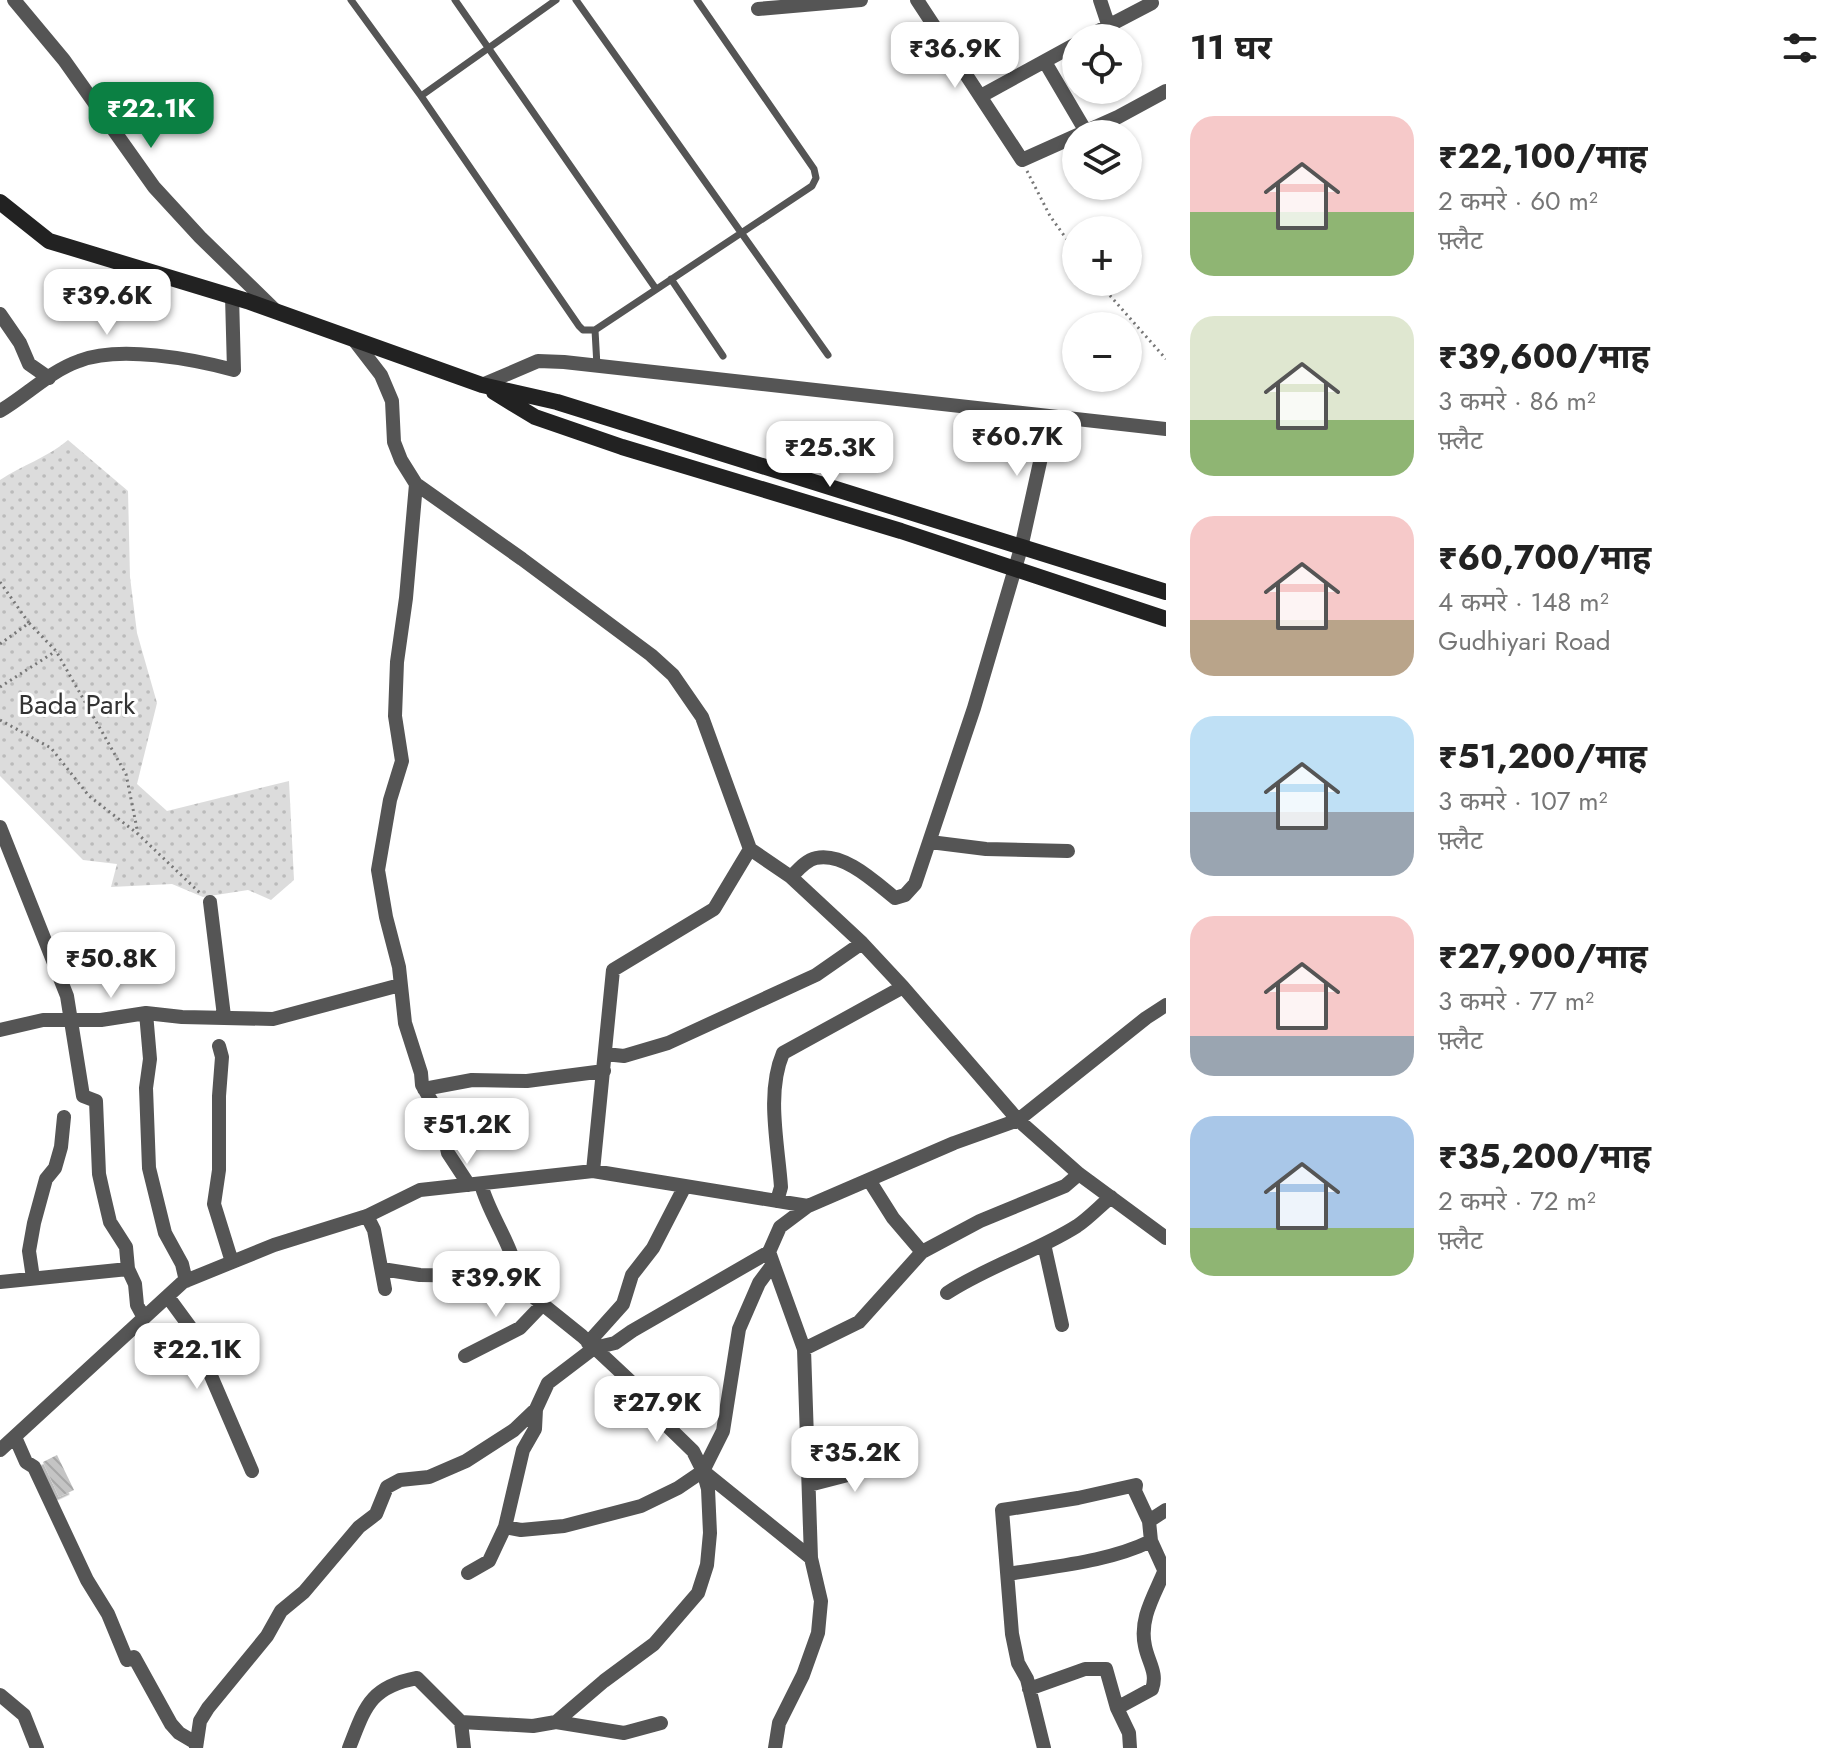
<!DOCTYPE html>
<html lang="hi">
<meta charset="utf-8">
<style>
:root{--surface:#fff;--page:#f2f2f2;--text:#222;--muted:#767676;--accent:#0b8043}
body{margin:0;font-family:Jost,"Noto Sans Devanagari",sans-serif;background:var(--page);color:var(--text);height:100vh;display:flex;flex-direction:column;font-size:30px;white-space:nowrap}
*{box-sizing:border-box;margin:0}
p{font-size:26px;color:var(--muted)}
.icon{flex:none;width:44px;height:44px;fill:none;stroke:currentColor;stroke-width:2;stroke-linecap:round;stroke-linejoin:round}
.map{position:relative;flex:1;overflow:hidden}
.details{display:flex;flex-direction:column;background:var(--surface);width:680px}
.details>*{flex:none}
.buttons{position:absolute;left:1062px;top:24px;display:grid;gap:16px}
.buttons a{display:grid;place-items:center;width:80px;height:80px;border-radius:50%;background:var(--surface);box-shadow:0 2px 6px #0004;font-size:40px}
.price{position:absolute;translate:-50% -68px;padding:0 18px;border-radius:16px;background:#fff;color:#222;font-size:26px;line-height:52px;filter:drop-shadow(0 2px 4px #0008)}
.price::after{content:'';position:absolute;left:50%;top:48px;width:24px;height:18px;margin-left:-12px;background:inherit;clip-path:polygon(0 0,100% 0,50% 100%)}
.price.on{background:var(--accent);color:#fff}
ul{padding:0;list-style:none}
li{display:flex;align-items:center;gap:24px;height:200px;padding:0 24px}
li span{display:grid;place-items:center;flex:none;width:224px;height:160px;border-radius:24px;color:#555}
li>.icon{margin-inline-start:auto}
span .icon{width:96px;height:96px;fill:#fffc;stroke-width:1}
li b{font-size:34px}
h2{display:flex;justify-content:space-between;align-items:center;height:96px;padding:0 24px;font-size:34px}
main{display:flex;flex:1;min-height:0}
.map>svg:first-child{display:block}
</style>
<main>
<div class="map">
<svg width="1166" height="1748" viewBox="0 0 1166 1748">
<defs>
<pattern id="park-dots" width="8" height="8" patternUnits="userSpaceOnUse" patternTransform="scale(2)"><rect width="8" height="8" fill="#dcdcdc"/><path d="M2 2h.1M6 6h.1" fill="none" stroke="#bbb" stroke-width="1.8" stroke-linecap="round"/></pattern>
<pattern id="building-back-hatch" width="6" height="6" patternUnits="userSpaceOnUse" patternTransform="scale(2)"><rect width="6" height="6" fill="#c4c4c4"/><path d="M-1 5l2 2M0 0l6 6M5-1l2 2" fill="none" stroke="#a7a7a7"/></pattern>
<filter id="shadow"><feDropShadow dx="-4.5" dy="4.5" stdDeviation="0" flood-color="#0004"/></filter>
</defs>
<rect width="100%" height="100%" fill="#fff"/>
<path fill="url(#park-dots)" d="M68,440L128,491L130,577L137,633L157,703L137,784L167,811L289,781L294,880L271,900L248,890L203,897L172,884L111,887L117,864L83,860L0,776V480C22,465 47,458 68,440Z"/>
<path fill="url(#building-back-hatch)" filter="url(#shadow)" d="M57,1455L74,1490L59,1497L43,1462Z"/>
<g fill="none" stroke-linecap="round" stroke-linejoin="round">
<path stroke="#777" stroke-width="3" stroke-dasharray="2 4" stroke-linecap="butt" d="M1027,171L1050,216L1076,252
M1098,282L1166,359
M0,582L29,623
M0,644L29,623L56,651L126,774L138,834L201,894
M0,687L56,651
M0,720L51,748L89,796L138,834"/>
<path stroke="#555" stroke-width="7" d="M351,0L421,96L579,326L583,330H595
M455,0L656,289
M576,0L828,355
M421,96L556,0
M671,279L723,356
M597,366L595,330L812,186L816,178L814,169L697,0"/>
<path stroke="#555" stroke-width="14" d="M14,0L64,60L154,187L200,237L276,311
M917,0L1022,160L1118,117L1166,91
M1100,0L1108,24
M758,9L861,0
M1085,38L1152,3
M1045,62L1085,130
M981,96L1076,44
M0,314L20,343L29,364L49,378
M354,340L381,375L392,401L394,442L401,460L416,484L522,559L651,655L673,675L702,717L750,849L791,877L862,943L903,987L1018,1120L1079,1174L1166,1238
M482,385L538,361L564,362L1166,429
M0,411C26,396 50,371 79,361C119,345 193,359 234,370L232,296
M416,484L406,598L397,662L395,716L402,761L390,800L378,870L386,917L399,967L405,1023L421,1073L422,1085L439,1114L448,1153L469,1185
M0,827L67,996L83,1096L96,1101L99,1174L103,1192L110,1222L126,1247L128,1269L135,1284L137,1305L144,1318
M930,842L986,849L1068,851
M791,877C798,870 806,860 816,858C844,852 875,882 895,898L905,895L915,884L974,708L1021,548L1050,417
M210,902L224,1016
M146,1013L150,1059L146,1088L149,1168L165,1233L182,1264L186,1281
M0,1030L43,1020H101L146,1013L182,1017L273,1019L400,985
M219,1046L222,1057L219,1096V1170L214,1204L232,1262
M605,1054L624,1056L668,1043L816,975L862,943
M424,1089L472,1080L527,1081L604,1071
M593,1171L613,970L714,909L750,849
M869,1180L893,1218L922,1252L980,1221L1065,1186L1079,1174
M481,1184C490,1219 518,1250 518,1288
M777,1201L781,1187C778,1144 766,1093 783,1053L903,987
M367,1216L374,1230L385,1289
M1044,1244L1062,1325
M382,1269L420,1275L484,1276L504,1280L531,1295L582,1336L643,1393L656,1415L693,1451L703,1471L708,1489L710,1533L707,1565L698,1593L654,1644L604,1681L556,1722
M33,1278L29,1251L34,1223L46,1179L55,1168L61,1147L64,1117
M0,1282L128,1269
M947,1293C988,1266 1036,1252 1077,1226C1089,1218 1100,1206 1111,1197
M168,1297L190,1327L252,1471
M588,1343L623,1304L632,1275L653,1248L685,1186
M804,1349L859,1322L922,1252
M465,1356L520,1328L543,1304
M15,1437L26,1462L34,1467L87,1580L108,1614L127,1660L134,1657L171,1724L179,1733L196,1743
M0,1450L183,1282L274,1245L367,1216L420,1190L593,1171L808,1206L954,1143L1018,1120L1146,1018L1166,1005
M703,1471L811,1558
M809,1485L867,1470L888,1459
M1149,1521L1166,1510
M505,1527L521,1530L564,1526L641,1506L678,1488L703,1471L723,1431L739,1329L759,1283L773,1264
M468,1573L489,1561L505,1527L523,1450L535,1429L536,1409L548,1383L594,1348L615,1343L632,1331L769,1252
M1008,1574C1055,1566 1108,1562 1151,1541
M1029,1689L1085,1669H1106L1117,1708L1129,1733L1130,1748
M0,1695L24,1715L37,1748
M1117,1708L1152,1689C1158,1673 1148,1662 1145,1646C1139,1619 1154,1596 1164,1572
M461,1722L533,1726L556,1722L624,1733L661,1723
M196,1748L200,1721L208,1708L267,1636L281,1611L304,1592L359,1527L376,1514L387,1487L400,1480L429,1477L466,1461L514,1430L536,1409
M349,1748C365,1708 369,1687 417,1678L461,1722L464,1748
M775,1748L779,1723L803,1675L818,1633L821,1601L811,1558L804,1349L769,1252L780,1227L808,1206
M1044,1748L1027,1679L1018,1663L1012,1634L1002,1510L1078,1498L1136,1485L1135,1491L1149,1521L1151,1541L1166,1574"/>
<path stroke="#222" stroke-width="16" d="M0,202L49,241L247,301L482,385L557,402L1166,592
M494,392L535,417L622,447L901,531L1166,619"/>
</g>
<g text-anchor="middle" stroke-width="6" stroke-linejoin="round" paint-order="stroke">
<g font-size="28" fill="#333" stroke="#fff">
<text x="77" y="714">Bada Park</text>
</g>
</g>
</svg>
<div class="buttons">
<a><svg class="icon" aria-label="locate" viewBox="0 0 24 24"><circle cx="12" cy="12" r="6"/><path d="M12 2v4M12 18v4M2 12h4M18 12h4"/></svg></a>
<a><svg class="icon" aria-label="layers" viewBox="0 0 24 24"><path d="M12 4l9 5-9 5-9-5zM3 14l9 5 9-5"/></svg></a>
<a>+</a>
<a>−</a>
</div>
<b class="price" style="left:955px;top:90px">₹36.9K</b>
<b class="price on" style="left:151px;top:150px">₹22.1K</b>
<b class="price" style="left:107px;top:337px">₹39.6K</b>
<b class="price" style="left:1017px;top:478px">₹60.7K</b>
<b class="price" style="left:830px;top:489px">₹25.3K</b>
<b class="price" style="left:111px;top:1000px">₹50.8K</b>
<b class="price" style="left:467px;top:1166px">₹51.2K</b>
<b class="price" style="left:496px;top:1319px">₹39.9K</b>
<b class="price" style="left:197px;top:1391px">₹22.1K</b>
<b class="price" style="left:657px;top:1444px">₹27.9K</b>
<b class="price" style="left:855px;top:1494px">₹35.2K</b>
</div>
<section class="details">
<h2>11 घर<svg class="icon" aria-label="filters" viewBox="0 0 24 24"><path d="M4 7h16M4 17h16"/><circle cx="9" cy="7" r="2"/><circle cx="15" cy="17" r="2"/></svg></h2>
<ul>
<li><span style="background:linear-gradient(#f6c9c9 60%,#8fb573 0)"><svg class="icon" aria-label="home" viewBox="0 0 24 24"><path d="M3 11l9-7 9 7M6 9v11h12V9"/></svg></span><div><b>₹22,100/माह</b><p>2 कमरे · 60 m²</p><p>फ़्लैट</p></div></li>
<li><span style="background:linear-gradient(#dfe7d0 65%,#8fb573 0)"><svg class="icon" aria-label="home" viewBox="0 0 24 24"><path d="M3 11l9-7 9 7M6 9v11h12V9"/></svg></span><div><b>₹39,600/माह</b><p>3 कमरे · 86 m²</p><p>फ़्लैट</p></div></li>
<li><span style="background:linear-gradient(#f6c9c9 65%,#b9a48a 0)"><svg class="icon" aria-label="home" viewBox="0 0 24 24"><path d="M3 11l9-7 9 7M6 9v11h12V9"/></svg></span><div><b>₹60,700/माह</b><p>4 कमरे · 148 m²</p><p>Gudhiyari Road</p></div></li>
<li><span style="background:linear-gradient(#bfe0f5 60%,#9aa5b1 0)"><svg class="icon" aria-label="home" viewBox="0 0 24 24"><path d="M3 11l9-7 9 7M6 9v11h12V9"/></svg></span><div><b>₹51,200/माह</b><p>3 कमरे · 107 m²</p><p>फ़्लैट</p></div></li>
<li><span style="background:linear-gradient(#f6c9c9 75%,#9aa5b1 0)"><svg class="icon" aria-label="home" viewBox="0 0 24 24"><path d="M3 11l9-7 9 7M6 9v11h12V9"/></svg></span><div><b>₹27,900/माह</b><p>3 कमरे · 77 m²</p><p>फ़्लैट</p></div></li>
<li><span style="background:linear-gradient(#a9c7e8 70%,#8fb573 0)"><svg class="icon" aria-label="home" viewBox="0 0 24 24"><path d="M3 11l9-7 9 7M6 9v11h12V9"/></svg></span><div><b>₹35,200/माह</b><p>2 कमरे · 72 m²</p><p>फ़्लैट</p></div></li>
</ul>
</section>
</main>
